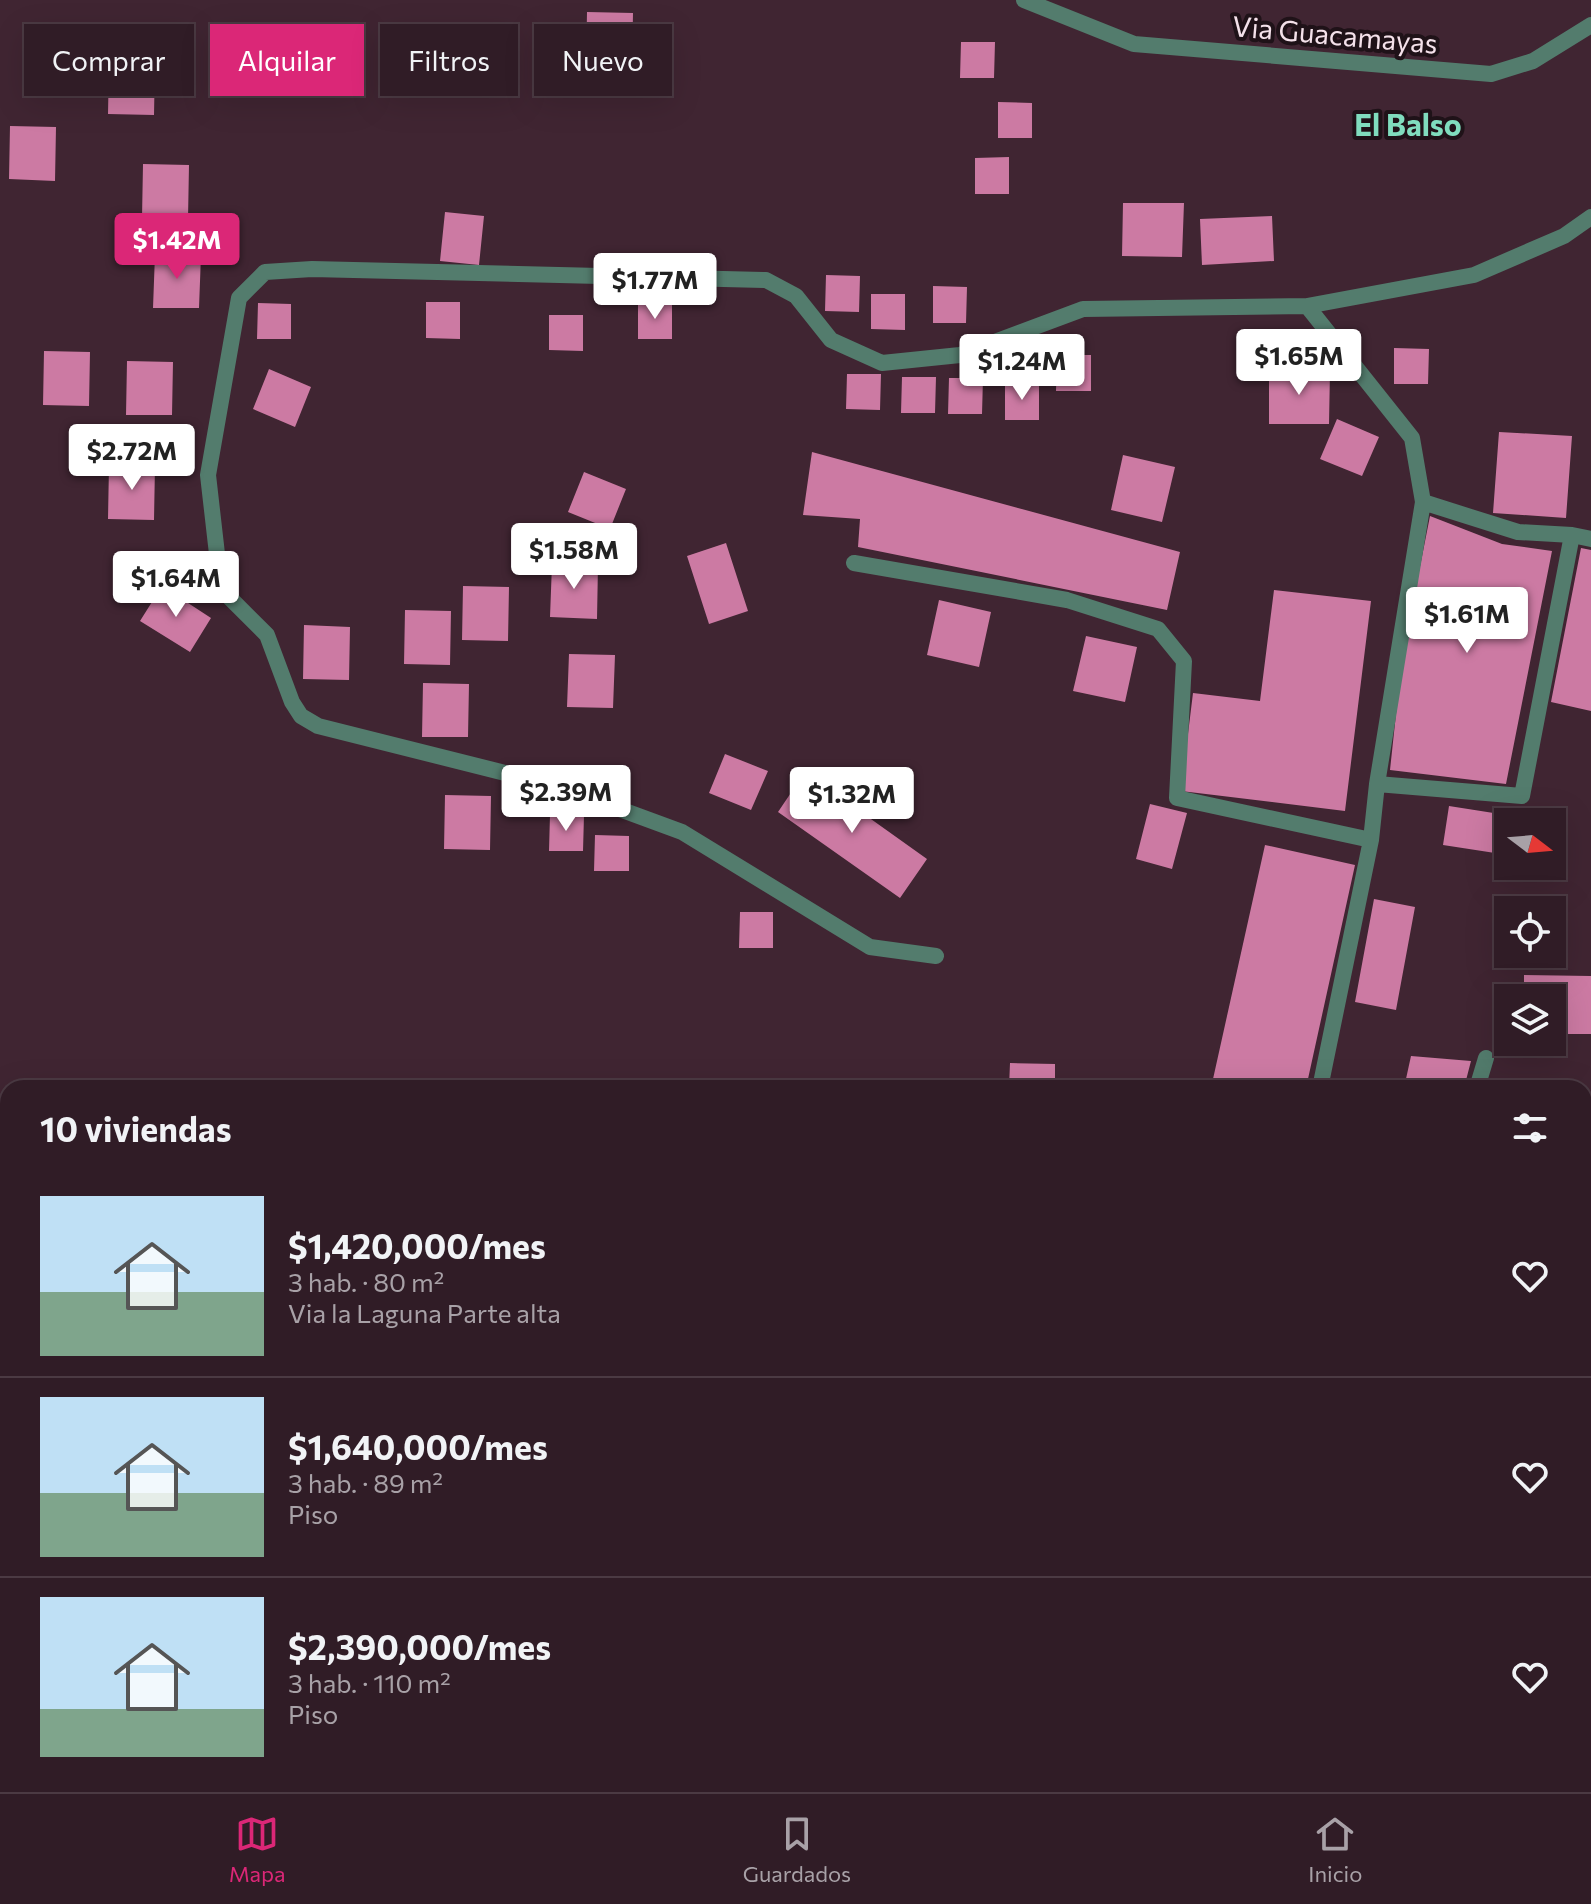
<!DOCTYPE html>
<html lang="es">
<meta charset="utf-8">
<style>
:root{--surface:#301c26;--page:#38252e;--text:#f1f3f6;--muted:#a8a1a7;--line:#4b3a43;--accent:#db2777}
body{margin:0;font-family:Commissioner,sans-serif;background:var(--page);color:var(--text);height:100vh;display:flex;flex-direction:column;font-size:30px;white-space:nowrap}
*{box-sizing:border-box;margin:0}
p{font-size:26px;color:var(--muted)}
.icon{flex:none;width:44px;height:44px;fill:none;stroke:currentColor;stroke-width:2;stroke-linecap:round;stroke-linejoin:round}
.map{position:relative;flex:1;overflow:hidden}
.side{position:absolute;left:0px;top:1080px;width:1592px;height:712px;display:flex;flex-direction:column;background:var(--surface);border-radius:24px 24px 0 0;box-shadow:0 8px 32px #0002,0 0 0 2px var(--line)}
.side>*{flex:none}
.banner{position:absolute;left:24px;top:24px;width:800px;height:72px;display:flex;gap:16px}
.needle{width:52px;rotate:106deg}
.tools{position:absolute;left:1494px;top:808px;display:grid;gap:16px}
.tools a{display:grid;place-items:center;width:72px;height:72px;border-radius:0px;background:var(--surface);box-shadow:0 8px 32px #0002,0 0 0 2px var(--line);font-size:40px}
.price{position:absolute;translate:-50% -68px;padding:0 18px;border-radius:8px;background:#fff;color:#222;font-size:26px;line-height:52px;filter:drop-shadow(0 2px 4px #0008)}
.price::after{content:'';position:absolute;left:50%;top:48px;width:24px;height:18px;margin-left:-12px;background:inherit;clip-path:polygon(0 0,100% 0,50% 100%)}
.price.selected{background:var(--accent);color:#fff}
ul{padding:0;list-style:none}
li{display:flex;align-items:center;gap:24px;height:200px;padding:0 40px}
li+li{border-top:2px solid var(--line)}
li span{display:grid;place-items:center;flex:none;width:224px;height:160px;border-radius:0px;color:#555}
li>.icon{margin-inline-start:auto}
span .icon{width:96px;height:96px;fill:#fffc;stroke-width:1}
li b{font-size:34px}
h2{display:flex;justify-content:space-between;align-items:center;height:96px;padding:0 40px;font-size:34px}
.pill{padding:0 28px;border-radius:0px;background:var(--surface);box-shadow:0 8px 32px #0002,0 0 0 2px var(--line);font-size:28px;line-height:72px}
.pill.selected{background:var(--accent);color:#fff}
.tabs{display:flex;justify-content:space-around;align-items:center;height:112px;border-top:2px solid var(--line);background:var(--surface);font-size:22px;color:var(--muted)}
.tabs a{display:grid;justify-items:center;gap:4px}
.tabs .selected{color:var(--accent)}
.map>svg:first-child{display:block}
</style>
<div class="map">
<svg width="1591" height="1792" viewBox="0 0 1591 1792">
<rect width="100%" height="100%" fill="#402532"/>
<path fill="#cc7aa3" d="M587,12L633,13L632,66H586Z
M961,42H995L994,78H960Z
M109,61L155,62L154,115L108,114Z
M998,102L1032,103V138H998Z
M10,126L56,127L55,181L9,179Z
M1009,157V194H975V158Z
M143,164L189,165L188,219L142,218Z
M1123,203H1184L1182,257L1122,256Z
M445,212L484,216L479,265L440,261Z
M1272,216L1274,261L1202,265L1200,219Z
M155,254L201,255L199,308H153Z
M826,275L860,276L859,312L825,311Z
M933,286L967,287L966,323H933Z
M871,294H905V330L871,329Z
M426,302H460V339L426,338Z
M258,303L291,304V339H257Z
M638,303L672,304V339H638Z
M549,315H583V351L549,350Z
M1394,348L1429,349L1428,384H1394Z
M44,351L90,352L89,406L43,405Z
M1057,355H1091V391H1056Z
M127,361L173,362L172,415H126Z
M269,369L311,387L295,427L253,409Z
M1269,370L1330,371L1329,424H1269Z
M847,374H881L880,410L846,409Z
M902,377H936L935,413H901Z
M949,378H983L982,414H948Z
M1005,383L1039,384V420H1005Z
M1337,419L1379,437L1362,476L1320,459Z
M1499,432L1572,436L1566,518L1493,513Z
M812,452L1180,552L1167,610L858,547L860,519L803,515Z
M1123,455L1175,467L1162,522L1111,510Z
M109,465L155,466L154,520L108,519Z
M584,472L626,489L610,529L568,512Z
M1430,516L1502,544L1552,551L1506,784L1390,770L1402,658Z
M726,543L748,611L709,624L687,556Z
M1581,548L1591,550V711L1551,702Z
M552,564L598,565L597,619L550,617Z
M162,586L211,618L190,652L140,621Z
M463,586L509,587L508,641L462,640Z
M1274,590L1371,601L1345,811L1181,791L1193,693L1260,701Z
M939,600L991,612L979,667L927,655Z
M405,610L451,611L450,665L404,664Z
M304,625L350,627L349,680L303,679Z
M1086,636L1137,647L1125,702L1073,691Z
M569,654L615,655L613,708L567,707Z
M423,683L469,684L468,737H422Z
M725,754L768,771L751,810L709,793Z
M805,772L927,859L900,898L778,812Z
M445,795L491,796L490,850L444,849Z
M1150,804L1187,813L1172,869L1136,859Z
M1449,806L1519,817L1518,822H1508V855L1443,845Z
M550,815H584L583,851H549Z
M595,835L629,836V871H594Z
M1265,845L1355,865L1306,1088H1211Z
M1374,899L1415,907L1396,1010L1355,1002Z
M740,912H773V948H739Z
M1524,975L1591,976V1034H1552V998H1524Z
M1411,1056L1471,1061L1464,1088H1404Z
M1010,1063L1055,1064V1088H1009Z
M1584,1141H1587L1591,1162V1336L1584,1338Z
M5,1173H8V1227H4Z
M1584,1384H1591V1438H1584Z
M1591,1660V1700L1584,1701V1661Z
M646,1784H699L690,1792H653Z
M980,1784H1010L1017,1792H971Z"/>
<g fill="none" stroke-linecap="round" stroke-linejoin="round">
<path stroke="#537c6d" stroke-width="16" d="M1024,0L1134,44L1491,74L1533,61L1591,25
M1307,306L1412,438L1423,502L1377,784L1371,840L1320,1088
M1423,502L1518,532L1572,535L1591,539
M854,563L1067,600L1158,629L1184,661L1177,798L1371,840
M1377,784L1522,796L1572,535
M936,956L870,947L682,832L557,786L318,726L301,716L292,702L267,635L221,589L208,475L239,298L265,272L312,269L766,280L796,296L831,340L882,363L960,355L1083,309L1307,306L1474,275L1564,236L1591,217
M1477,1088L1486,1058
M1584,1352L1591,1349
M0,1720L8,1730
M1584,1776L1591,1792
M79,1784L92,1792
M1367,1784L1370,1792"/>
</g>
<g text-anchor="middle" stroke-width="8" stroke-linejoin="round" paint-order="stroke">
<g font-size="28" fill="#f4e1ea" stroke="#1f1218">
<text transform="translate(1335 35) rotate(5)" y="10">Via Guacamayas</text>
</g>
<g font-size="30" font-weight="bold" fill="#80ddbe" stroke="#1f1218">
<text x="1408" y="136">El Balso</text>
</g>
</g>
</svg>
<div class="tools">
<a><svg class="needle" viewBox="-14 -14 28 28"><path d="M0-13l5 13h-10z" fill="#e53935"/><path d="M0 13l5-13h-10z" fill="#a8a1a7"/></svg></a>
<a><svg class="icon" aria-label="locate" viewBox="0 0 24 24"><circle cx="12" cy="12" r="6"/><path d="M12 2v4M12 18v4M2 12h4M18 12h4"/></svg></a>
<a><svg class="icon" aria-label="layers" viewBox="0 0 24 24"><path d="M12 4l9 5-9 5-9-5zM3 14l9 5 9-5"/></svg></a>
</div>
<b class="price selected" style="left:177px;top:281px">$1.42M</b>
<b class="price" style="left:655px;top:321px">$1.77M</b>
<b class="price" style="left:1299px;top:397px">$1.65M</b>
<b class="price" style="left:1022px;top:402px">$1.24M</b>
<b class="price" style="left:132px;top:492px">$2.72M</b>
<b class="price" style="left:574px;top:591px">$1.58M</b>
<b class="price" style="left:176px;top:619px">$1.64M</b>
<b class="price" style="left:1467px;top:655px">$1.61M</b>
<b class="price" style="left:566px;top:833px">$2.39M</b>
<b class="price" style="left:852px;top:835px">$1.32M</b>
<div class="banner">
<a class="pill">Comprar</a>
<a class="pill selected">Alquilar</a>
<a class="pill">Filtros</a>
<a class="pill">Nuevo</a>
</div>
<section class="side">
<h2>10 viviendas<svg class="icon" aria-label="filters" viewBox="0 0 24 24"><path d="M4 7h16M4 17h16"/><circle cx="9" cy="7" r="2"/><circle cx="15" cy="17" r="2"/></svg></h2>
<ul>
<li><span style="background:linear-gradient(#bfe0f5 60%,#7fa58c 0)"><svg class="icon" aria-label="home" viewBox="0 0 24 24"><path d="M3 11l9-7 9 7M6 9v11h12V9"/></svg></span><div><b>$1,420,000/mes</b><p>3 hab. · 80 m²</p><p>Via la Laguna Parte alta</p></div><svg class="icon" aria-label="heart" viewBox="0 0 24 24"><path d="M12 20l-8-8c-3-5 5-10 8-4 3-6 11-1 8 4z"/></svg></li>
<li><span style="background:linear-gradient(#bfe0f5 60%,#7fa58c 0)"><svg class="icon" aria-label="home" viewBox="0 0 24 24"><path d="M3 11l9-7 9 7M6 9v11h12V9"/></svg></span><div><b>$1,640,000/mes</b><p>3 hab. · 89 m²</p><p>Piso</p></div><svg class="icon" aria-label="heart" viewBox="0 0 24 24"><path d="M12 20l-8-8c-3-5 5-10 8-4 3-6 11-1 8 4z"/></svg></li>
<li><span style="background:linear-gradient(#bfe0f5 70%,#7fa58c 0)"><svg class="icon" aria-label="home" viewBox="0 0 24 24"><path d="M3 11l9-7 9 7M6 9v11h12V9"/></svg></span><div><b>$2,390,000/mes</b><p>3 hab. · 110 m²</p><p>Piso</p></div><svg class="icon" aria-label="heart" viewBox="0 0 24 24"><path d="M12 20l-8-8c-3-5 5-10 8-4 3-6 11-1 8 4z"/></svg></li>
</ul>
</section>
</div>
<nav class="tabs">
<a class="selected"><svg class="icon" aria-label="map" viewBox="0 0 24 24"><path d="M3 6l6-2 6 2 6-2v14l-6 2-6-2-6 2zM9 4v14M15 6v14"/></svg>Mapa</a>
<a><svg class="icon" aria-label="saved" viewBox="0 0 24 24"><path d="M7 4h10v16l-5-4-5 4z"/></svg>Guardados</a>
<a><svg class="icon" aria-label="home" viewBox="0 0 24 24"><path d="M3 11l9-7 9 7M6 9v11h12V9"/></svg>Inicio</a>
</nav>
